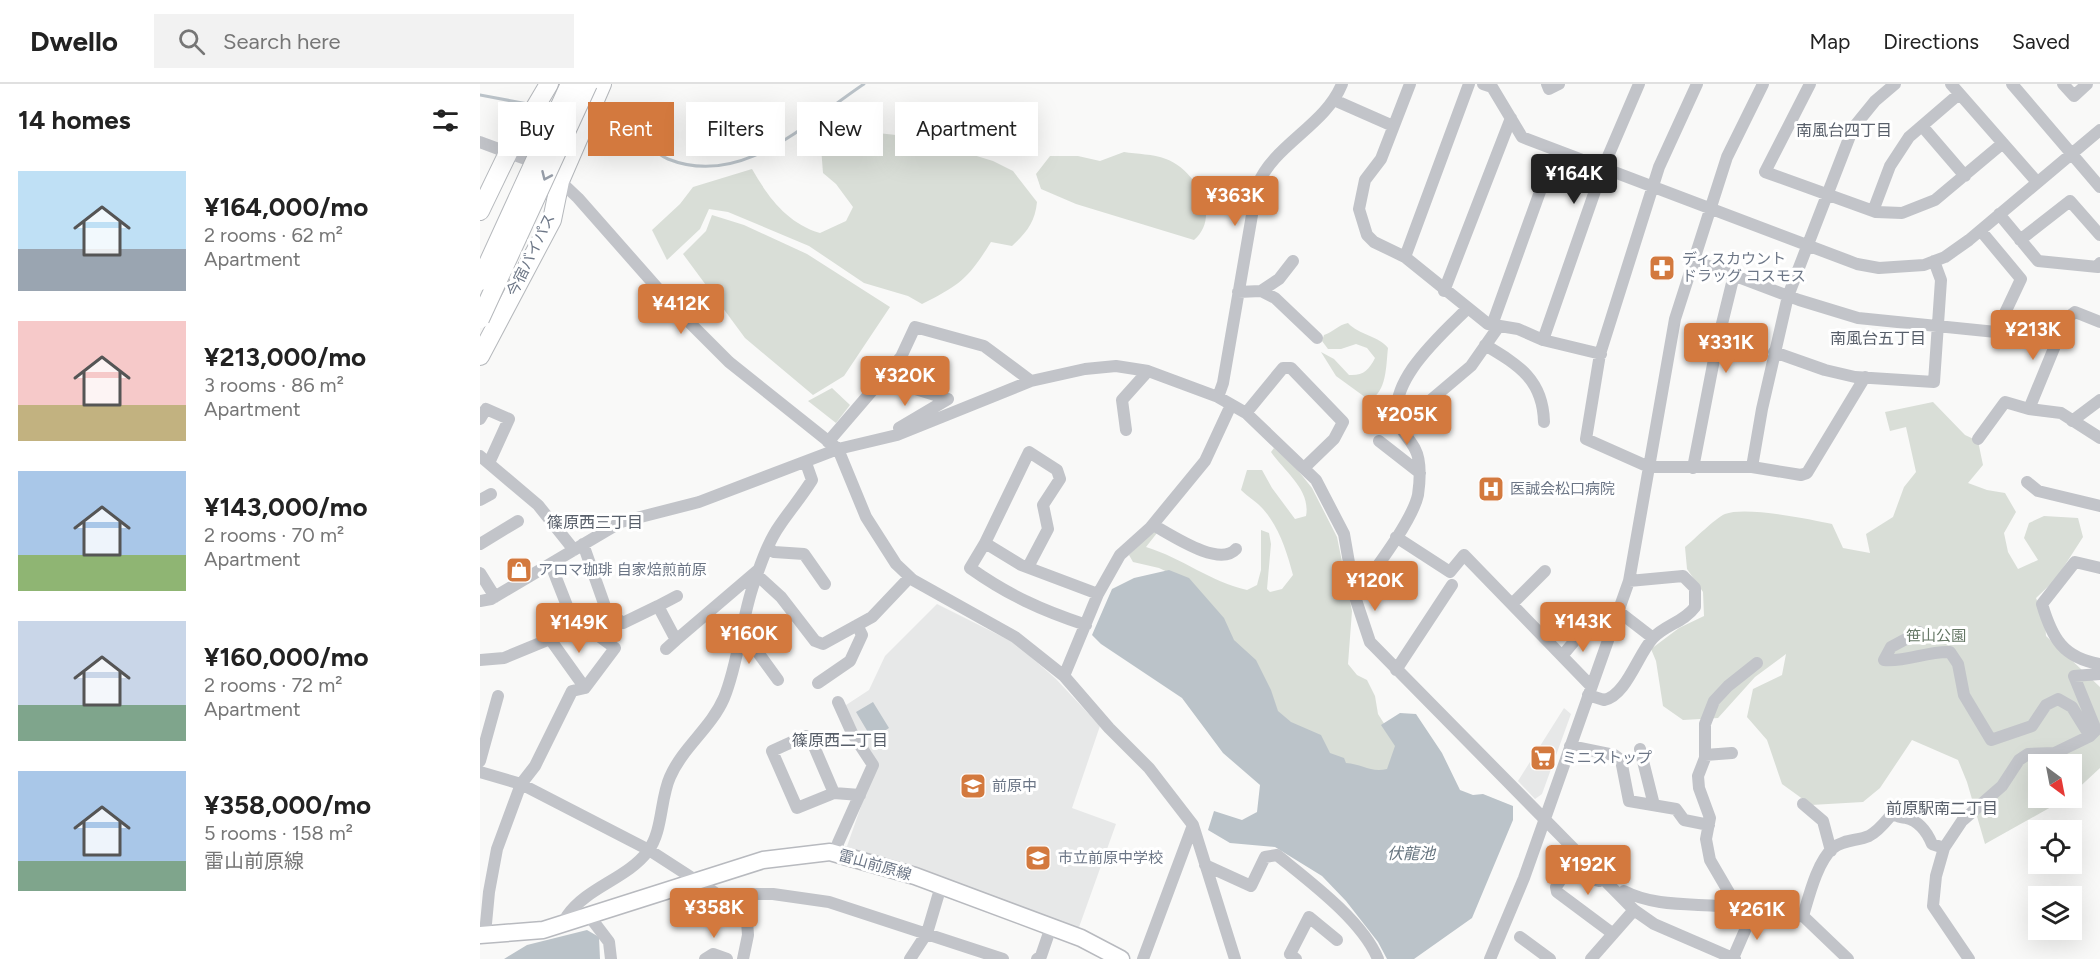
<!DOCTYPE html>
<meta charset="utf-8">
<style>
:root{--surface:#fff;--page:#f2f2f2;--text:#222;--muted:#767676;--line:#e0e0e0;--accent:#d3793e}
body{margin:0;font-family:Figtree,"Noto Sans JP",sans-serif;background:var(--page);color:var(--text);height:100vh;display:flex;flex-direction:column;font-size:22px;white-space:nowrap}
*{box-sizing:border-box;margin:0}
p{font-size:20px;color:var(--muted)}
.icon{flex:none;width:33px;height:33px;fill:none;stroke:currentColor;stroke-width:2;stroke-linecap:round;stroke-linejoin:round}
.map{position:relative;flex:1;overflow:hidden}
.panel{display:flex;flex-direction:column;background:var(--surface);width:480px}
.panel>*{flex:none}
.banner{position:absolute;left:18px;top:18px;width:570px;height:54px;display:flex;gap:12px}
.needle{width:39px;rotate:148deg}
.tools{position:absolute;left:1548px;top:670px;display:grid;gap:12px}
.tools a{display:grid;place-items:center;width:54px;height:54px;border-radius:0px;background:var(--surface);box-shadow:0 6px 24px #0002;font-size:30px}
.price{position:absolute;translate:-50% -51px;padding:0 14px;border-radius:6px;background:var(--accent);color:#fff;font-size:20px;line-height:39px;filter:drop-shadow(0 2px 3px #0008)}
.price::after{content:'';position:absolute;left:50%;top:36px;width:18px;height:14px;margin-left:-9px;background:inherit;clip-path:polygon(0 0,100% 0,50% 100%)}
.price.active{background:#222;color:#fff}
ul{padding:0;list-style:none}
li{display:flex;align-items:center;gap:18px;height:150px;padding:0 18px}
li span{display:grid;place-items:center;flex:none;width:168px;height:120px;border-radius:0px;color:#555}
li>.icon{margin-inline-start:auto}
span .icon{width:72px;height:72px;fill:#fffc;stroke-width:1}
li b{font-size:26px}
h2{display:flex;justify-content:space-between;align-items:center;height:72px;padding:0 18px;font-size:26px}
.pill{padding:0 21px;border-radius:0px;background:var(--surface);box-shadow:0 6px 24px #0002;font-size:21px;line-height:54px}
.pill.active{background:var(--accent);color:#fff}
header{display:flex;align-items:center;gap:36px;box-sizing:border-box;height:84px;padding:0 30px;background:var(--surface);border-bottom:2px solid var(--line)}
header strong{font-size:28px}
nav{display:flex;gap:33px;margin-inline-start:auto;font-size:21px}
.search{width:420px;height:54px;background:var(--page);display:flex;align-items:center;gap:15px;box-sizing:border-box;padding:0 21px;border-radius:0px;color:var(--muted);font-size:22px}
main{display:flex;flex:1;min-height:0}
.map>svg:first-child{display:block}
</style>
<header>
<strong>Dwello</strong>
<div class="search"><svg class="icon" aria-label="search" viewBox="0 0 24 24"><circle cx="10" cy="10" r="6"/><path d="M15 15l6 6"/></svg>Search here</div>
<nav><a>Map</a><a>Directions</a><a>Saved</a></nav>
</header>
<main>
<section class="panel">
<h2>14 homes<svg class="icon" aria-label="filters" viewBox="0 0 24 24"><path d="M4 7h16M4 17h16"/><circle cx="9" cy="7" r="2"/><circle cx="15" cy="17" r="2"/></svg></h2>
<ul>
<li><span style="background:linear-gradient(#bfe0f5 65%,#9aa5b1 0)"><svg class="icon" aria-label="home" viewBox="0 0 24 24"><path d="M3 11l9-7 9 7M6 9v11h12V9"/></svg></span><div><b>¥164,000/mo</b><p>2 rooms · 62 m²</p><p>Apartment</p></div></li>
<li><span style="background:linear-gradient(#f6c9c9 70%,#c2b280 0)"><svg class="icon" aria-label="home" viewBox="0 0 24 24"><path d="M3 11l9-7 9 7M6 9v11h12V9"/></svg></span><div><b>¥213,000/mo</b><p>3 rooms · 86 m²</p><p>Apartment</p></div></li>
<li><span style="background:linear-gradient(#a9c7e8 70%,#8fb573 0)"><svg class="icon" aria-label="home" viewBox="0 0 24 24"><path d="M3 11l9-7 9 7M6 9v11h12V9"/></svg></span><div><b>¥143,000/mo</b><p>2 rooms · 70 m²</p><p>Apartment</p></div></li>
<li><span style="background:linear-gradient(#c9d6e8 70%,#7fa58c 0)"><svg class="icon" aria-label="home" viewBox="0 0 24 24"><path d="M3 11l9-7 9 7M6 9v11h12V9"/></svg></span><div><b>¥160,000/mo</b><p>2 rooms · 72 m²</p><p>Apartment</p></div></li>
<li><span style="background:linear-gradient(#a9c7e8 75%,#7fa58c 0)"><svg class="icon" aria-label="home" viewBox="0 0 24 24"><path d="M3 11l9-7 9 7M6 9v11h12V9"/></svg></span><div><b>¥358,000/mo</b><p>5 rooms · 158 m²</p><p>雷山前原線</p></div></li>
</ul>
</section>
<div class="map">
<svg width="1620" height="875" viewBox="0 0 1620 875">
<rect width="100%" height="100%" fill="#f9f9f8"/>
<path fill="#e7e8e8" d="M457,520L535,559L576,595L620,642L592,724L636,740L598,846L366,765L396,680L363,623L389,606L405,572Z
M1084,624L1091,630L1062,710L1055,715L1038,697Z"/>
<path fill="#d9ded7" d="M369,46L435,53L513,77L533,87L557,118C555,138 547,148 532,162L511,158C488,195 480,201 442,220L428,212L384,199L329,162L248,128L229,125L220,145L187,176L172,146L200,120L213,103L272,85C288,113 307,139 340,149L366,137L373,123L356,100L343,89L341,63Z
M644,68C657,70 673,70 686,75C714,85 743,131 714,156L596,120L561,105L556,90L570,72H598L620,77Z
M232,131L264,141L327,170L410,223L364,292L333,311L265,254L203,170L226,147Z
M868,239C879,251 899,252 908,264C906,281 907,309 889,316L856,292L841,268L854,275L869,291C883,292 889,286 895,274L887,264L876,260L861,265H848L842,257L844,251C853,248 858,241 868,239Z
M352,304L370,321L356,339L328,317Z
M1453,318L1485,351L1498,357L1503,381L1488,399L1507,406L1525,409L1536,428L1524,449L1528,468L1538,485L1558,476L1544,454L1549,439L1564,432L1598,434L1603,453L1576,495L1556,514L1565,537L1566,552L1620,603V684L1592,710V681H1558V714H1587L1505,760L1487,698L1478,676L1432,656L1400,704L1383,718L1331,721L1302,700L1287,656L1267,633L1273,605L1302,591L1306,570L1275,593L1238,634L1203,636L1183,622L1176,577L1171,565L1199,544L1224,532L1223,508L1207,485L1205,463C1215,455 1234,435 1245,430C1265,422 1330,435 1352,440L1363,464L1390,469L1386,450L1413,433L1424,403L1436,388L1426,343L1410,347L1405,328Z
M794,364L816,384L832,404L857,453L872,527L868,580L877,591L887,596L895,612L898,630L917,660L909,687L898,691L861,680L796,632L702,495L679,484L653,478L649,471L673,446L677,449L666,463C702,474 731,498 767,506L777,501L781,486V446L789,449L791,460L787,505L790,508L802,505L813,491C807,468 799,443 783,425C777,418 768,413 761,406L767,386H782L792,404L815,435L826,432C831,406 805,388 791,368Z"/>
<path fill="#bbc3c9" d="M689,486L709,494L744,534L754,556L776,576L791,606L798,627L811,638L841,651L850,669L864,674L866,679C882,680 891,689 907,685L915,662L901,641L920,629L936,630L962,669L980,706L993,711L1003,710L1033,722V736L992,834L934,875H907L898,858L866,817L842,792L795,763L750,759L728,746L734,727L762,736L777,728L780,701L743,669L702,614L621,560L612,551L632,505L654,494Z
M393,618L409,644L392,655L376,628Z
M107,846L119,853L120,875H24L47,861Z"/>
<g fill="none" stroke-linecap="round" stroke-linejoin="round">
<path stroke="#bbc3c9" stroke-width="3" d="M0,11L48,20
M113,35C122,36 132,37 140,41C158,48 170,68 188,75C262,105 328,37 384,0"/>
<g stroke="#b8babf" stroke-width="19">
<path id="major" d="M0,851L63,846L283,776L350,768L435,792L601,854L641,875"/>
</g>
<g stroke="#b5b8bc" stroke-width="20">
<path id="highway" d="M0,127L28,69L69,0
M0,272L72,136L80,97L122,0"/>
</g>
<path stroke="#c2c4c9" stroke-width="12" d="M930,0L901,75L885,96L879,125L887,151L894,158L925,173L1008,240L1038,245L1063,256L1121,270
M1003,0L1012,3L1042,53L1377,180L1399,184L1444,181L1465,173L1489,156L1620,46
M1067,0L1069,5L1079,0
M1217,0L1179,83L1120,270L1106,355L1169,383H1272L1321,391L1327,389L1385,293
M1330,0L1285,88L1396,128L1422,129L1455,116L1523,59
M1471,0L1557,98
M1532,0L1620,103
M1583,0L1594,12L1607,0
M854,16L913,42
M1442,42L1485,92
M0,58L48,76
M80,97L98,114L195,224L249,278L358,365L386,433L416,480L433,496L535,553L584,592L629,644L669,684L713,741L755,875
M1393,127L1410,82L1429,53L1479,10
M1519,130L1558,177L1618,183L1620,179
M1540,156L1590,117L1620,151
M925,173L989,0
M1213,176L1319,216L1378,234L1516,248L1541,195L1501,147
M781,207L799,195L813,177
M964,207L1031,34
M758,208L781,207L795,214L837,254
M1620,238L1595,228L1586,235L1549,325L1581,329L1620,354
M1012,241L1075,66
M1063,256L1123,84L1159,0
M1005,261C1039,281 1063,296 1064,338
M1294,268L1345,286L1375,293L1454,298L1461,196L1454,177
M403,295L468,315L419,344
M738,313L743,299L777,102C794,60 845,42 862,0
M766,329L803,284H811L863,338L854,355L824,384
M0,335L6,325L29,335L9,379
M1592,337L1620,316
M920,342L991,282L1019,242
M646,346L642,316L668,287
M1498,355L1525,318L1549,325
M899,357L940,389
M348,358L421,273L435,243L504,262L551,297
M0,372L58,421L94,466
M1272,383L1282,325L1308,212L1373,44L1395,17L1415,0
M1213,384L1237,260L1254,191
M1547,398L1558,407L1620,422
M0,416L11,410
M673,441C690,450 739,484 756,465
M916,453L970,488L984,471L1111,602
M505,459L541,481L618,510
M0,460L38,437
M103,460L127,528L143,539L178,522L196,556L278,486
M288,464L294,468L324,470L345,500
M548,483L568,445L563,421L580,395L577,386L549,368L505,459L490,484C528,511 561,526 606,541
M1620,484L1595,478L1562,520C1572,554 1583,574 1620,580
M0,489L15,513
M277,491L301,513L335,557L343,560L392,533L430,493
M875,513C892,489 932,438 938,411C940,397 942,378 935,365C931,357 924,350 920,342C902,301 962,250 988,224
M0,517L11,515L141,438L219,418L358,365L417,351L551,297L605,285L636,282L668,287L738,313L766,329L836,396L864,450L875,513L890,558L1154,826L1174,840L1255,875
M1032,520L1065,487
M178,522L197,512
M1138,527L1173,554
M263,548L298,596
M1439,548L1411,563L1404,576C1427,578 1447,567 1470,568L1478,580L1484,611L1511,656L1552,642L1566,621L1578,615L1592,623L1610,652
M70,555L105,604
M186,565L196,556
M1082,572L1102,548
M0,576L24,574L104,541
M916,586L972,501
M584,592L618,510L640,471L670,444L725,377L751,321
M338,599L370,577L382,551L377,541
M1108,611L1124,616C1146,612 1158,570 1173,554C1185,541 1204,538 1215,523V504L1203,492L1149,497
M1090,662L1134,671L1141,676L1149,717L1196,725L1204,736L1229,741
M1160,665L1174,721
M1225,671L1252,669
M0,677L18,612
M0,688L41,700L169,766L237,810H293L349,818L523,875
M354,709L330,653L325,652L292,667L317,724L354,709L380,711
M1323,720L1343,737L1351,767
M357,770L358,759L393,681L372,649L358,618
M725,781L771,802L785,773L797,771C829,797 882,836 898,875
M1124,794L1119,797L1086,788L1076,803L1077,808L1132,849
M1140,811L1144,807C1179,825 1220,818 1258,824C1280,828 1301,835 1323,832
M1258,824L1230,776L1226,755L1230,734L1219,704L1218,692L1225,674V640L1234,617L1248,602L1277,579
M1323,832C1329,812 1337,778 1353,764C1364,755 1378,757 1389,752C1399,747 1406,737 1413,729C1418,734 1419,732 1426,734C1439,737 1447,748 1452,760L1464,764
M1323,832L1368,875
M110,833L129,858L131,875
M89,839L87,832C107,803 147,795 168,767C183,747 180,715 190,693C203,663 231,644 244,614C259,577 261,536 274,499C281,479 288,458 300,441C311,425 322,412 332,396L326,379
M5,850L9,808L17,765L41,700L55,682L92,607L105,604L135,564L91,532L71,481
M1040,853L1070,875
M1253,874L1273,828
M225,875L233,870L247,875
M263,875L268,851L267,837
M430,875L447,849L461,802
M557,875L561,872L571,843
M663,875L713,741
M816,875L810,870L829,833L857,856
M1010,875L1044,794L1149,497L1195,235L1247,73L1283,0
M1111,875L1154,826
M1489,875L1453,822L1456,792L1464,764L1482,737L1522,702L1539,676L1548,670L1575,669L1610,652L1616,646L1594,592L1620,590"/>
<use href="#major" stroke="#fff" stroke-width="16"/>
<use href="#highway" stroke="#fff" stroke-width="18"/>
<g stroke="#b5b8bc" stroke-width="20" stroke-linecap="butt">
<path id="highway-bridge" d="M0,197L90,0
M0,235L108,0"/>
</g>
<use href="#highway-bridge" stroke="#fff" stroke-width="18"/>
</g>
<defs><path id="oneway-chevron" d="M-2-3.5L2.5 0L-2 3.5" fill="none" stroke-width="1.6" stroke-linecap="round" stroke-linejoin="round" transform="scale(1.5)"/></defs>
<use stroke="#989faa" href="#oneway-chevron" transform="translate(66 92) rotate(114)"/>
<defs>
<g id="pharmacy-square" transform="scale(1.35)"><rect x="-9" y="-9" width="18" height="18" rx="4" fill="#d3793e" stroke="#fff"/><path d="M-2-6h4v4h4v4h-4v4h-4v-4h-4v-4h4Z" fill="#fff"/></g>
<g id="hospital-square" transform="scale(1.35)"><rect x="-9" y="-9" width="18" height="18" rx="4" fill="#d3793e" stroke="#fff"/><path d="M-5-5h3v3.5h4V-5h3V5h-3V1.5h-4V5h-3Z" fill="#fff"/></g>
<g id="shop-square" transform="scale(1.35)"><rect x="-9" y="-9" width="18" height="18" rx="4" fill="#d3793e" stroke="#fff"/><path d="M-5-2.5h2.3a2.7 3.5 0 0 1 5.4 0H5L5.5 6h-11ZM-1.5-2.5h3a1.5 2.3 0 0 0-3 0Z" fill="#fff"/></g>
<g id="supermarket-square" transform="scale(1.35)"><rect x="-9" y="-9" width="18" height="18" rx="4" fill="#d3793e" stroke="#fff"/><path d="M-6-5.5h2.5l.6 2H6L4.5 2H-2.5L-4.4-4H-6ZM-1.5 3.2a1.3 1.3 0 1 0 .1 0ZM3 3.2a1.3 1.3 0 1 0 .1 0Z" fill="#fff"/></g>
<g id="school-square" transform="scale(1.35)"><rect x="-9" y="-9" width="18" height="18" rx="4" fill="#d3793e" stroke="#fff"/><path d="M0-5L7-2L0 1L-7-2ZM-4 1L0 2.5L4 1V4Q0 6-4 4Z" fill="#fff"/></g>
</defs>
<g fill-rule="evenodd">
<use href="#pharmacy-square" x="1182" y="184"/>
<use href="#hospital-square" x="1011" y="405"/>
<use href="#shop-square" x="39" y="486"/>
<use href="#supermarket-square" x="1063" y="674"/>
<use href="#school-square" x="493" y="702"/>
<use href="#school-square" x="558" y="774"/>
</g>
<g text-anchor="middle" stroke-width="6" stroke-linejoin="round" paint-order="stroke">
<g font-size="15" fill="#6c7686" stroke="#fff">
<text transform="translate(51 171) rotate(-64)" y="5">今宿バイパス</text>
<text transform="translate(395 781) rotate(16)" y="5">雷山前原線</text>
</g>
<g font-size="15" fill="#6c7686" stroke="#fff" text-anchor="start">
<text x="1202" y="180">ディスカウント<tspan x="1202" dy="17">ドラッグ コスモス</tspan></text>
<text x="1030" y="410">医誠会松口病院</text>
<text x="58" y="491">アロマ珈琲 自家焙煎前原</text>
<text x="1082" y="679">ミニストップ</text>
<text x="512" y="707">前原中</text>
<text x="578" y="779">市立前原中学校</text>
</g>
<g font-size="15" fill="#667866" stroke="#fff">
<text x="1456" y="557">笹山公園</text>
</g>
<g font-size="16" fill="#59606b" stroke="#fff">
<text x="1364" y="52">南風台四丁目</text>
<text x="1398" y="260">南風台五丁目</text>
<text x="115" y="444">篠原西三丁目</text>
<text x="360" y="662">篠原西二丁目</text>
<text x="1462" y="730">前原駅南二丁目</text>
</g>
<g font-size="16" font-style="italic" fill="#677680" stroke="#fff">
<text x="931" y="775">伏龍池</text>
</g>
</g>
</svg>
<div class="tools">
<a><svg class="needle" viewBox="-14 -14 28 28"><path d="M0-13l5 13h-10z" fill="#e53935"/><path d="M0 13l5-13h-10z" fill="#767676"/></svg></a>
<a><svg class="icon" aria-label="locate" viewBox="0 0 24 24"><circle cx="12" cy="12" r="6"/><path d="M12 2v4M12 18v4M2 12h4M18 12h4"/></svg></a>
<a><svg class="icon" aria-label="layers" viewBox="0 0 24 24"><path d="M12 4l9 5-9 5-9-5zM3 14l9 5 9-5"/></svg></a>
</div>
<b class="price active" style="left:1094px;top:121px">¥164K</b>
<b class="price" style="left:755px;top:143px">¥363K</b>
<b class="price" style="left:201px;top:251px">¥412K</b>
<b class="price" style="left:1553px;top:277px">¥213K</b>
<b class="price" style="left:1246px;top:290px">¥331K</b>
<b class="price" style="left:425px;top:323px">¥320K</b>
<b class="price" style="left:927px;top:362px">¥205K</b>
<b class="price" style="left:895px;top:528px">¥120K</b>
<b class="price" style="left:1103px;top:569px">¥143K</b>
<b class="price" style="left:99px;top:570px">¥149K</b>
<b class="price" style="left:269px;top:581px">¥160K</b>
<b class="price" style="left:1108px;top:812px">¥192K</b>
<b class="price" style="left:234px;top:855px">¥358K</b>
<b class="price" style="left:1277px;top:857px">¥261K</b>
<div class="banner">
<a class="pill">Buy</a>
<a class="pill active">Rent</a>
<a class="pill">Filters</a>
<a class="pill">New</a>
<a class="pill">Apartment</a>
</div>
</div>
</main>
